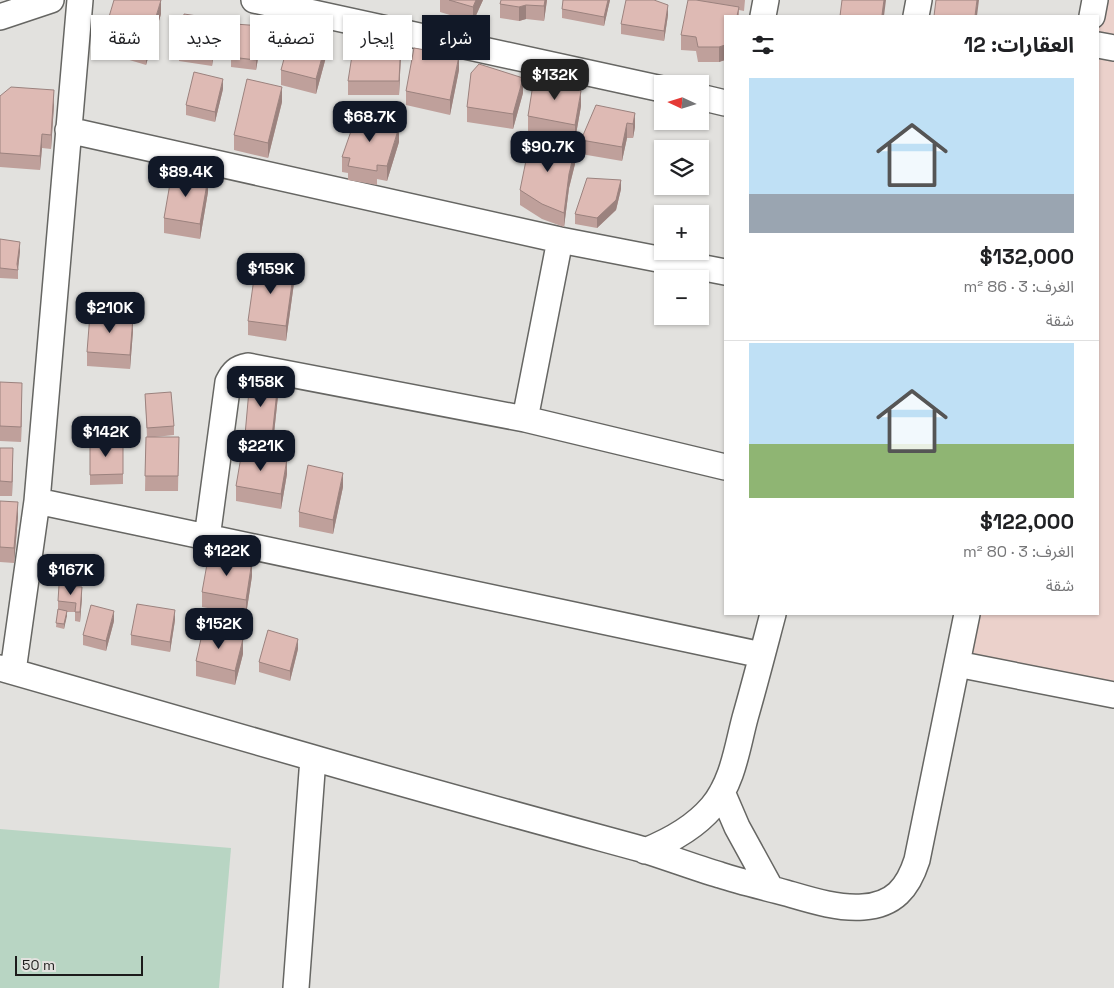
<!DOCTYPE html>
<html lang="ar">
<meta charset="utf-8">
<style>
:root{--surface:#fff;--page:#f6f6f6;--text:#202124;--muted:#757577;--line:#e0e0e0;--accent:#111827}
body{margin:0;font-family:"Space Grotesk","Noto Sans Arabic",sans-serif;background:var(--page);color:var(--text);direction:rtl;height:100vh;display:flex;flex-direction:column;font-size:19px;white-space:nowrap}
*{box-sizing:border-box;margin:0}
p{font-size:16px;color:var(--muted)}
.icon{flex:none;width:28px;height:28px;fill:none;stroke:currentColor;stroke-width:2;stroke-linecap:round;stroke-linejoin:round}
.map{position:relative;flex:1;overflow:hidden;direction:ltr}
.panel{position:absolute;left:724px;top:15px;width:375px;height:600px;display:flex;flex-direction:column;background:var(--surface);border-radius:0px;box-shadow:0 1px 4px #0004;direction:rtl}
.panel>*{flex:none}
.banner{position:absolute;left:15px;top:15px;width:475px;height:45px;direction:rtl;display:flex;gap:10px}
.needle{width:32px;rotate:274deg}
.buttons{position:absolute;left:654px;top:75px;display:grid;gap:10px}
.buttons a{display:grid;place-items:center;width:55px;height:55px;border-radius:0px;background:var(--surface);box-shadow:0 1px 4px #0004;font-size:25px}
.scale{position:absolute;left:15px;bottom:12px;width:128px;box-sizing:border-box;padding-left:5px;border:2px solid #1c1b1a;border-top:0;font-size:14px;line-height:18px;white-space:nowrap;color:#1c1b1a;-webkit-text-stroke:4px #e2e1de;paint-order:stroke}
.price{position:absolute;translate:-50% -42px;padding:0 11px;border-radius:10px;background:var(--accent);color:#fff;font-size:16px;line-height:32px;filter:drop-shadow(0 1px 2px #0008)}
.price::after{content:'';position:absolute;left:50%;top:30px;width:15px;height:11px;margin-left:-8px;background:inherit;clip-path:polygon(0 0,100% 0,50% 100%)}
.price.selected{background:#222;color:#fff}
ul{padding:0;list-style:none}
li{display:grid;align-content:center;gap:10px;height:265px;padding:0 25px}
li+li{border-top:1px solid var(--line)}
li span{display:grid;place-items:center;height:155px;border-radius:0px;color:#555}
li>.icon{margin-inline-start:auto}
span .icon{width:90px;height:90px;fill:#fffc;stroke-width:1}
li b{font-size:21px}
h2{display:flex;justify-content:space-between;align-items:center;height:60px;padding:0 25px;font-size:21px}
.chip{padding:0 18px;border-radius:0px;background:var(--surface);box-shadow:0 1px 4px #0004;font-size:18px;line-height:45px}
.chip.selected{background:var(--accent);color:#fff}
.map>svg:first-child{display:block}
</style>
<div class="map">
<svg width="1114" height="988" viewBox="0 0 1114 988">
<rect width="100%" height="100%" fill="#e2e1de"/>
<path fill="#ebd1cb" d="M1100,0H1114V694L957,664L968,614H1098V16Z"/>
<path fill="#b8d5c3" d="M0,829L231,848L219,988H0Z"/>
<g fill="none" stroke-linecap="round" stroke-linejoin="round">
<g stroke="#666663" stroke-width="28">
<path id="minor" d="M254,0L662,89
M763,16L766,0
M916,16L919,0
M1092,16L1095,0
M0,17L51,0
M1098,45L1114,48
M700,97L725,103
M68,130L560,240L725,272
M525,419L560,240
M37,501L762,655
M207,538L228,382C233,372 237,368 248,366L525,419L725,467
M957,664L1114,695
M0,668C104,697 207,728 310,757C420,789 531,819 641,849C667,857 693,867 720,875C741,882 764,887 786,893C810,900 838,909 863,907C894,905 908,888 917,860L967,614
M13,671L37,501L80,0
M722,792L737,827L771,889
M645,851C670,841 694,828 712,807C733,782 737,748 745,718C755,683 764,648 773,614
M296,988L313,758"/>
</g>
<use href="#minor" stroke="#fff" stroke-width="25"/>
</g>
<path fill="#bfa09b" d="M440,0H483L473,22L440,12Z
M501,0H547L544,21L526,19L519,21L500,18V4Z
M610,0L604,26L562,18V9Z
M698,0H745L744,11L739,10V16H725V60L719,62H698L696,51L681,50V35Z
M161,14L146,65L103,52V37Z
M668,15L664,41L621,34V24Z
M217,28L212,66L179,61V51Z
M262,36L256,70L231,67V57Z
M401,54L399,95H348V81Z
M326,57L316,94L281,85V70Z
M459,70L450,115L406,105V91Z
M223,89L215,122L186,115V105Z
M523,93L513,129L467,122V107Z
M0,96L54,105L51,149L42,148L40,170L0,167Z
M282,102L268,158L234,150V135Z
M581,106L575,140L528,131V116Z
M635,113V127L633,138H627L622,161L581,154V140Z
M399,142L387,181L377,179V185L348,180V173L342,172V157Z
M575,164L569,188L564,227L542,219L520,205V190Z
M621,189L616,210L597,228L575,224V214Z
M208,192L200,239L164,233V218Z
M0,239L20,251L18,267V279L0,278Z
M294,283L286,341L248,335V321Z
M133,331L130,369L87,366V352Z
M0,382L22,398L21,442L0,441Z
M145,394L174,426V435L155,437H179L178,491H145L146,437H147Z
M278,396L272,452L245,449V435Z
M123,440V484L90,485V441Z
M0,448L13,463L12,496H0Z
M287,474L281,509L236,501V486Z
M343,487L333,534L299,527V512Z
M0,501L18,517L14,563L0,562Z
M252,576L246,615L202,607V592Z
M82,597L80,622L75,621V612H67L64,629L56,627L58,609V601Z
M175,620L170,652L131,645V635Z
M114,621L106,651L83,645V635Z
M298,649L290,681L259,672V662Z
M243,654L235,685L196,676V661Z"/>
<path fill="#9b827e" d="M161,0V14L146,65V50Z
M476,0H483L473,22V7Z
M545,0H547L544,21V6Z
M608,0H610L604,26V17Z
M884,0H886L884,16H881Z
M977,0H979L977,16H975Z
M526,5V19L519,21V7Z
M668,5V15L664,41V31Z
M217,19V28L212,66V56Z
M262,26V36L256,70V60Z
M401,40V54L399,95V81Z
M326,43V57L316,94V79Z
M725,45V60L719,62V47Z
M459,56V70L450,115V100Z
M523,78V93L513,129V114Z
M223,79V89L215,122V112Z
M282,87V102L268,158V143Z
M54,90V105L51,149V135Z
M581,91V106L575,140V125Z
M635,113V127L633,138V124Z
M627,123V138L622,161V147Z
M399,127V142L387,181V166Z
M42,134V148L40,170V156Z
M575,149V164L569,188L564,227V213L569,174Z
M208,178V192L200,239V224Z
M621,180V189L616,210L597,228V218Z
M20,242V251L18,270L17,264Z
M294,269V283L286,341V326Z
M133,317V331L130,369V355Z
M278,382V396L272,452V437Z
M22,383V398L21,442V427Z
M13,448V463L12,496V482Z
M287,459V474L281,509V494Z
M343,473V487L333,534V520Z
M18,502V517L14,563V548Z
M252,561V576L246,615V600Z
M82,587V597L80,622V612Z
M175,610V620L170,652V642Z
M67,611V616L64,629V624Z
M114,611V621L106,651V641Z
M243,639V654L235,685V671Z
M298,639V649L290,681V671Z"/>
<path fill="#debab4" stroke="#9b827e" d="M114,0H161L146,50L103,37Z
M449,0H476L473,7Z
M501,0H545L544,6L526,5L519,7L500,4Z
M563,0H608L604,17L562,9Z
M626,0H654L668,5L664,31L621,24Z
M688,0H696L739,7L737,16H725V45L719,47H698L696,37L681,35Z
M842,0H884L882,15L881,16H840Z
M936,0H977L975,16H934Z
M184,14L217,19L212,56L179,51Z
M235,24L262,26L256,60L231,57Z
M356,30L401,40L399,81H348Z
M291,33L326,43L316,79L281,70Z
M414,48L459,56L450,100L406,91Z
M479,64L523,78L513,114L467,107L471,73Z
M194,72L223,79L215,112L186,105Z
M549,77L574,84L581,91L575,125L528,116L534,78L541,79Z
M247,79L282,87L268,143L234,135Z
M11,87L54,90L51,135L42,134L40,156L0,153V96Z
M596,105L635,113L633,124L627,123L622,147L581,140Z
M357,114L399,127L387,166L377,165V171L348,166L350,158L342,157Z
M531,136L575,149L569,174L564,213L542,204L520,190Z
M172,172L208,178L200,224L164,218Z
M587,178L621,180L616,200L597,218L575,214Z
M0,239L20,242L17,264L18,270L0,268Z
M256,264L294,269L286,326L248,321Z
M90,314L133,317L130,355L87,352Z
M250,379L278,382L272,437L245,435Z
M0,382L22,383L21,427L0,426Z
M171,392L174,426L147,428L145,394Z
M146,437H179L178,476H145Z
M123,440V474L90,475V441Z
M0,448H13L12,482L0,481Z
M242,451L287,459L281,494L236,486Z
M308,465L343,473L333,520L299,512Z
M0,501L18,502L14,548L0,547Z
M209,553L252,561L246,600L202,592Z
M59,585L82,587L80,612H75L76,603L58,601Z
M137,604L175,610L170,642L131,635Z
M91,605L114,611L106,641L83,635Z
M58,609L67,611L64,624L56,623Z
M203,630L243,639L235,671L196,661Z
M268,630L298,639L290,671L259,662Z"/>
</svg>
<div class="buttons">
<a><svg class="needle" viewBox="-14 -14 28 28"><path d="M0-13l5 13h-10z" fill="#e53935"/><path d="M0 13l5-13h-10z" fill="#757577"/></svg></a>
<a><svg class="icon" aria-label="layers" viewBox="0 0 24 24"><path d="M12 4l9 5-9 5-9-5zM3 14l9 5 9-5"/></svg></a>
<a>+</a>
<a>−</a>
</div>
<div class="scale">50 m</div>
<b class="price selected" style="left:555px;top:101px">$132K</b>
<b class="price" style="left:370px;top:143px">$68.7K</b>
<b class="price" style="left:548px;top:173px">$90.7K</b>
<b class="price" style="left:186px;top:198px">$89.4K</b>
<b class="price" style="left:271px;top:295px">$159K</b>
<b class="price" style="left:110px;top:334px">$210K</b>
<b class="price" style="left:261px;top:408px">$158K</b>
<b class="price" style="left:106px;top:458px">$142K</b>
<b class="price" style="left:261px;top:472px">$221K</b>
<b class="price" style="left:227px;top:577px">$122K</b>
<b class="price" style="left:71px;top:596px">$167K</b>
<b class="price" style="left:219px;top:650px">$152K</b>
<div class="banner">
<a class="chip selected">شراء</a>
<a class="chip">إيجار</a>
<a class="chip">تصفية</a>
<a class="chip">جديد</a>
<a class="chip">شقة</a>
</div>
<section class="panel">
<h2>العقارات: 12<svg class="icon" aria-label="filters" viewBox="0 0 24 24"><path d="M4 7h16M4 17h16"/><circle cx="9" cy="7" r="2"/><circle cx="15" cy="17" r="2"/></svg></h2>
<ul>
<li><span style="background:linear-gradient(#bfe0f5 75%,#9aa5b1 0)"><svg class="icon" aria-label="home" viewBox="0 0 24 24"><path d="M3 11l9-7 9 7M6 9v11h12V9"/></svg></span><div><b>$132,000</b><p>الغرف: 3 · 86 m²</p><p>شقة</p></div></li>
<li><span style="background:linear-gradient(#bfe0f5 65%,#8fb573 0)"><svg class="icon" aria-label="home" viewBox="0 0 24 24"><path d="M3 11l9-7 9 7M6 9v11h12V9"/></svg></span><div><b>$122,000</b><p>الغرف: 3 · 80 m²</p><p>شقة</p></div></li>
</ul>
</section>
</div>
